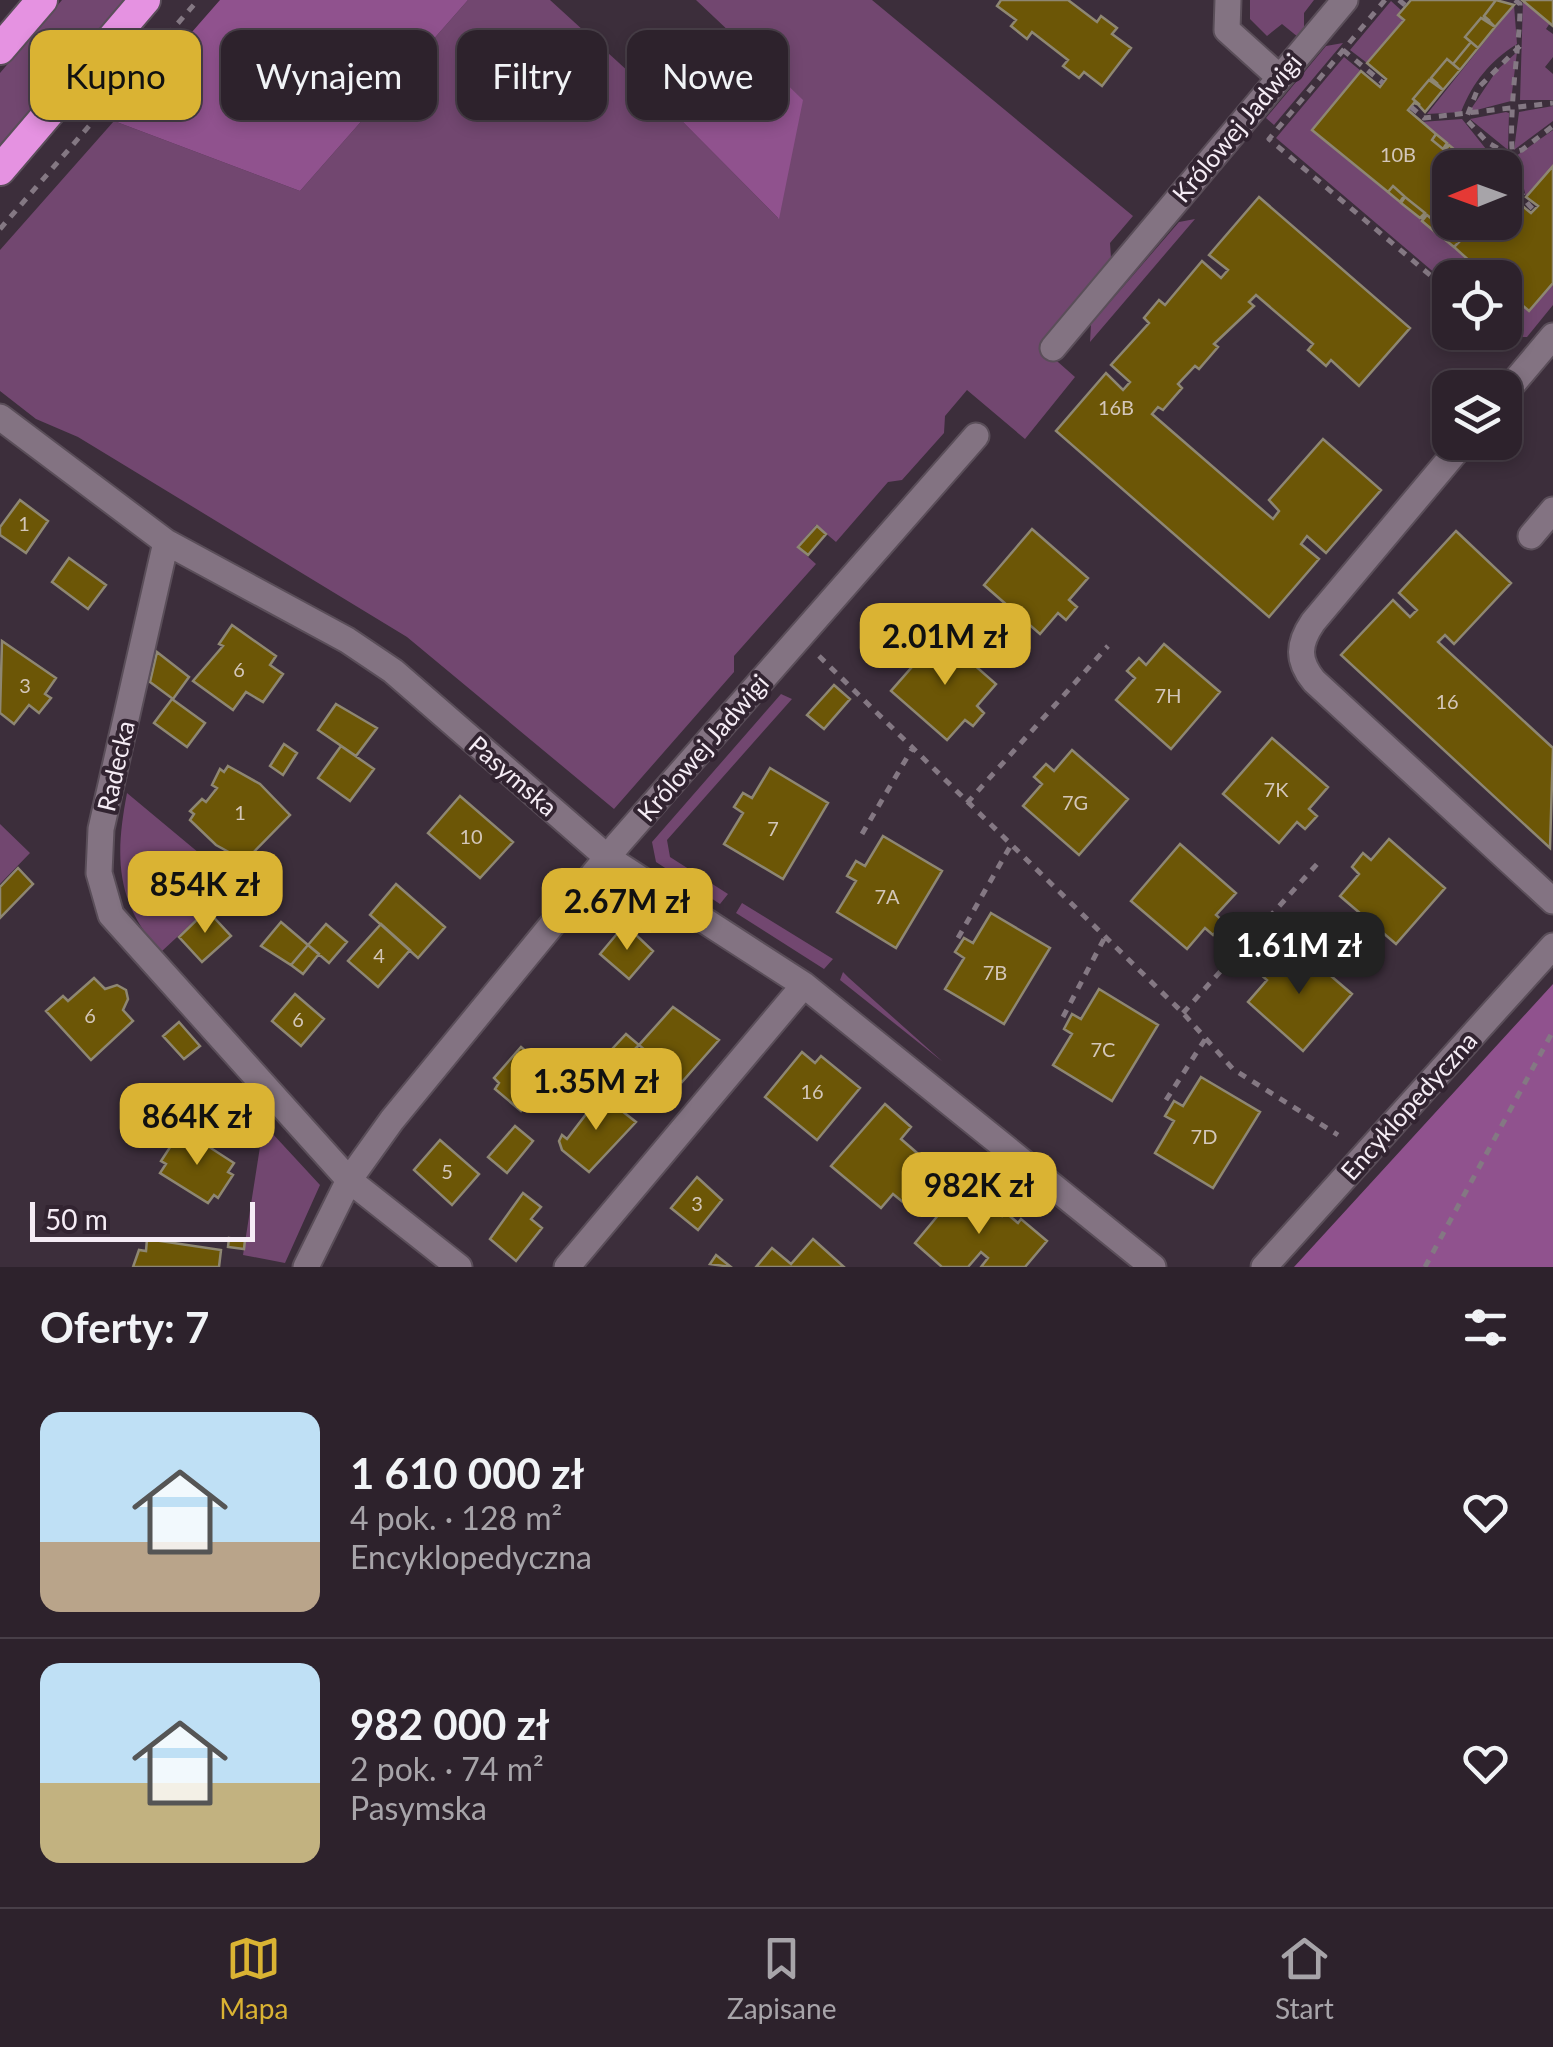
<!DOCTYPE html>
<html lang="pl">
<meta charset="utf-8">
<style>
:root{--surface:#2d222c;--page:#352a34;--text:#f1f3f6;--muted:#a7a4a9;--line:#483f48;--accent:#dab333}
body{margin:0;font-family:Lato,sans-serif;background:var(--page);color:var(--text);height:100vh;display:flex;flex-direction:column;font-size:38px;white-space:nowrap}
*{box-sizing:border-box;margin:0}
p{font-size:32px;color:var(--muted)}
.icon{flex:none;width:55px;height:55px;fill:none;stroke:currentColor;stroke-width:2;stroke-linecap:round;stroke-linejoin:round}
.map{position:relative;height:1267px;overflow:hidden}
.panel{display:flex;flex-direction:column;background:var(--surface);flex:1}
.panel>*{flex:none}
.hud{position:absolute;left:30px;top:30px;width:1000px;height:90px;display:flex;gap:20px}
.needle{width:65px;rotate:269deg}
.fabs{position:absolute;left:1432px;top:150px;display:grid;gap:20px}
.fabs a{display:grid;place-items:center;width:90px;height:90px;border-radius:20px;background:var(--surface);box-shadow:0 5px 15px #0003,0 0 0 2px var(--line);font-size:50px}
.scale{position:absolute;left:30px;bottom:25px;width:225px;box-sizing:border-box;padding-left:10px;border:5px solid #f5ecf5;border-top:0;font-size:28px;line-height:35px;white-space:nowrap;color:#f5ecf5;-webkit-text-stroke:8px #322431;paint-order:stroke}
.price{position:absolute;translate:-50% -85px;padding:0 22px;border-radius:20px;background:var(--accent);color:#111;font-size:32px;line-height:65px;filter:drop-shadow(0 2px 5px #0008)}
.price::after{content:'';position:absolute;left:50%;top:60px;width:30px;height:22px;margin-left:-15px;background:inherit;clip-path:polygon(0 0,100% 0,50% 100%)}
.price.on{background:#222;color:#fff}
ul{padding:0;list-style:none}
li{display:flex;align-items:center;gap:30px;height:250px;padding:0 40px}
li+li{border-top:2px solid var(--line)}
li span{display:grid;place-items:center;flex:none;width:280px;height:200px;border-radius:20px;color:#555}
li>.icon{margin-inline-start:auto}
span .icon{width:120px;height:120px;fill:#fffc;stroke-width:1}
li b{font-size:42px}
h2{display:flex;justify-content:space-between;align-items:center;height:120px;padding:0 40px;font-size:42px}
.pill{padding:0 35px;border-radius:20px;background:var(--surface);box-shadow:0 5px 15px #0003,0 0 0 2px var(--line);font-size:35px;line-height:90px}
.pill.on{background:var(--accent);color:#111}
.dock{display:flex;justify-content:space-around;align-items:center;height:140px;border-top:2px solid var(--line);background:var(--surface);font-size:28px;color:var(--muted)}
.dock a{display:grid;justify-items:center;gap:5px}
.dock .on{color:var(--accent)}
.map>svg:first-child{display:block}
</style>
<div class="map">
<svg width="1553" height="1267" viewBox="0 0 1553 1267">
<rect width="100%" height="100%" fill="#3c2e3b"/>
<path fill="#724770" d="M62,0H124L0,145V73Z
M468,0H550L675,114L778,218L802,100L696,0H872L1133,216L1110,243L1111,258L1041,347L1075,377L1025,439L967,390L945,416L944,433L902,480L888,482L836,542L816,525L797,547L816,564L734,656V672L614,809L407,637L78,437L36,419L0,391V250L114,121L300,191Z
M1250,0H1314L1304,13V29L1298,37L1282,24L1267,36L1250,19Z
M1391,1L1402,11L1404,20L1367,63L1350,50Z
M1523,1L1550,23L1546,29L1553,34V57L1545,67L1553,74V100H1520Z
M1514,5L1517,44C1490,61 1473,82 1461,112L1427,114Z
M1343,43L1274,125L1266,118L1326,46Z
M1517,52L1511,101L1469,112L1497,70Z
M1344,57L1361,71L1312,130L1490,277L1450,278V286L1276,138Z
M1553,106V121L1514,150L1519,112Z
M1509,113L1508,150L1470,119L1506,112Z
M1462,119L1486,149L1509,157L1517,202L1505,192V168L1476,167L1421,122Z
M1553,130V166L1526,197L1516,156Z
M1195,219L1090,342L1091,324L1179,222Z
M1553,283V305L1527,337H1510L1505,332V290L1529,311Z
M781,694L792,699L667,840L670,857L728,894L720,904L656,862L652,842Z
M127,793L235,883L161,952C115,902 115,856 127,793Z
M0,824L30,853L0,884Z
M742,903L833,959L824,969L736,913Z
M843,972L849,978L943,1062L840,980Z
M271,1132L320,1185L285,1263L243,1255L262,1134Z"/>
<path fill="#90528e" d="M220,0H468L300,191L114,121Z
M740,39L803,100L779,219L675,114Z
M1553,984V1267H1294Z"/>
<path fill="#6c5606" stroke="#8e8773" stroke-width="2.5" d="M1001,0H1068L1097,22L1101,16L1117,28L1112,34L1131,48L1102,86L1084,72L1079,78L1063,66L1068,60L1032,32L1027,39L1011,26L1016,20L997,6Z
M1496,0L1484,16L1490,21L1481,18L1465,37L1471,42L1453,64L1447,59L1431,78L1438,84L1429,80L1413,99L1420,105L1414,103L1408,110L1436,134L1432,140L1443,149L1449,145L1445,151L1463,166L1471,162L1467,168H1450V222H1505V192L1531,213L1538,206L1526,197L1553,166V283L1529,311L1505,290V278H1490L1472,263L1454,247L1459,242L1448,232L1441,237L1446,231L1427,215L1422,221L1425,213L1405,197L1401,203L1404,196L1393,186L1388,192L1312,130L1361,71L1380,87L1386,79L1367,63L1404,20L1398,15L1411,0Z
M1496,0L1514,5L1495,27L1484,16Z
M1553,0V26L1522,0Z
M1481,18L1495,27L1478,48L1465,37Z
M1471,42L1478,48L1460,70L1453,64Z
M1447,59L1460,70L1443,90L1431,78Z
M1429,80L1443,90L1425,112L1413,99Z
M1436,134L1447,143L1443,149L1432,140Z
M1449,145L1468,161L1463,166L1445,151Z
M1393,186L1404,196L1400,202L1388,192Z
M1259,197L1410,328L1359,386L1331,360L1326,366L1308,350L1313,344L1256,295L1249,302L1254,306L1214,344L1218,347L1199,369L1195,366L1178,384L1182,388L1163,410L1158,407L1152,414L1273,519L1279,511L1269,500L1323,439L1381,490L1326,553L1307,536L1301,544L1319,559L1269,617L1056,431L1106,373L1123,390L1130,382L1111,365L1149,323L1144,318L1159,300L1165,305L1202,261L1221,278L1228,270L1209,255Z
M1405,197L1425,213L1420,218L1401,203Z
M1427,215L1446,231L1441,237L1422,221Z
M1448,232L1459,242L1454,247L1443,238Z
M20,500L48,521L26,553L0,535V527Z
M817,526L826,534L808,555L798,547Z
M1032,529L1088,578L1069,600L1077,607L1066,620L1058,613L1040,634L984,585Z
M1456,531L1511,583L1454,644L1445,635L1438,642L1553,748L1550,848L1341,655L1393,600L1410,617L1417,610L1399,593Z
M69,558L106,585L88,609L52,582Z
M232,625L276,656L270,665L283,674L263,702L246,692L233,710L193,681L223,646L219,644Z
M940,635L996,684L977,706L984,713L973,726L965,720L947,740L891,691Z
M2,641L56,678L45,694L51,698L39,713L29,705L14,724L0,713Z
M1164,644L1220,692L1171,749L1116,700L1135,678L1127,671L1139,658L1146,665Z
M157,652L189,677L173,699L150,682Z
M834,685L850,699L824,729L807,715Z
M172,699L205,723L187,747L154,723Z
M336,704L377,728L356,756L318,730Z
M1272,738L1328,787L1309,809L1317,816L1305,829L1297,822L1279,843L1223,794Z
M284,744L297,753L283,775L270,766Z
M341,746L374,769L350,801L318,778Z
M1072,750L1128,799L1079,855L1023,806L1042,784L1034,777L1046,764L1054,771Z
M228,766L260,784L290,815L245,861L216,845L190,820L194,814L190,811L202,799L206,802L217,788L212,785L220,769L224,772Z
M770,768L828,803L783,879L724,844L743,813L734,807L743,793L752,798Z
M460,796L513,842L480,878L428,833Z
M883,836L942,871L896,948L837,912L856,881L847,876L856,861L865,866Z
M1389,839L1445,888L1396,944L1340,896L1359,874L1352,867L1363,853L1371,860Z
M1180,844L1236,893L1216,915L1224,922L1213,935L1205,928L1187,949L1131,901Z
M18,868L33,884L0,918V887Z
M396,884L445,927L418,958L370,915Z
M207,910L231,936L202,962L179,937Z
M991,913L1050,948L1004,1024L945,989L964,958L955,952L964,938L973,943Z
M281,922L308,945L291,965L261,946Z
M326,924L347,942L329,963L308,945Z
M381,924L410,950L378,987L348,961Z
M621,929L628,936L632,931L653,951L629,979L600,954Z
M308,945L319,954L303,974L291,965Z
M1296,946L1352,994L1303,1051L1248,1002L1267,980L1259,973L1270,960L1278,967Z
M94,978L105,989L117,985L126,990L128,999L123,1010L133,1021L91,1060L46,1011L63,996L68,1001Z
M1099,989L1158,1025L1112,1101L1053,1065L1072,1034L1064,1029L1072,1014L1081,1019Z
M295,994L324,1019L301,1046L272,1021Z
M673,1007L719,1040L682,1082L639,1045Z
M179,1022L200,1046L184,1059L163,1036Z
M626,1034L639,1045L626,1058L613,1048Z
M521,1047L535,1059L542,1050L561,1065L521,1111L495,1089L499,1083L494,1078Z
M802,1052L815,1063L821,1056L860,1088L817,1140L765,1097Z
M1201,1077L1260,1112L1213,1188L1155,1153L1174,1121L1165,1116L1174,1101L1183,1106Z
M599,1093L636,1122L589,1172L562,1150L559,1141L562,1135L567,1139L590,1109L585,1104Z
M885,1104L911,1127L901,1139L939,1172L909,1207L893,1194L881,1208L831,1166Z
M515,1126L533,1141L507,1173L488,1157Z
M186,1132L234,1163L228,1172L233,1175L218,1198L214,1195L208,1203L160,1173L166,1164L161,1161L176,1138L180,1141Z
M440,1140L479,1174L452,1205L414,1170Z
M697,1177L722,1200L698,1230L671,1208Z
M523,1193L541,1207L531,1219L542,1228L516,1261L490,1239Z
M976,1193L1002,1216L1005,1212L1018,1223L1021,1219L1047,1241L1025,1267H981L988,1258L981,1252L968,1267H942L915,1243L955,1195L966,1203Z
M229,1238L245,1240L244,1249L228,1247Z
M147,1239L221,1250L219,1267H133L139,1250L146,1251Z
M813,1239L844,1267H756L772,1248L791,1264Z
M716,1255L731,1267L710,1264Z"/>
<g fill="none" stroke-linecap="round" stroke-linejoin="round">
<g stroke="#5a4e59" stroke-width="29">
<path id="minor" d="M1228,0L1227,30L1279,77
M1053,348L1345,0
M1505,393L1553,336
M0,417L166,542L347,640L393,671L608,858L804,985L1153,1267
M1464,442L1313,622C1298,644 1297,660 1314,681L1553,901
M1531,536L1553,510
M166,542L101,829L99,873L111,915L349,1180L459,1267
M306,1267L349,1180L392,1120L619,843L976,436
M567,1267L804,985
M1264,1267L1553,946"/>
</g>
<g stroke="#5a4e59" stroke-width="34">
<path id="highway" d="M0,49L42,0
M0,170L145,0"/>
</g>
<path stroke="#847883" stroke-width="5" stroke-dasharray="8 8" stroke-linecap="butt" d="M1385,0L1269,139L1450,292
M1399,0L1406,6
M1515,0L1520,4C1521,57 1493,176 1534,210
M1520,46L1478,88L1466,119L1487,142L1508,154L1522,150L1553,126
M1343,50L1383,83
M1411,107L1424,118L1553,103
M0,229L198,0
M1497,332L1514,344
M819,656L1183,1013L1233,1069L1338,1135
M967,803L1108,646
M862,834L912,749
M958,938L1011,845
M1183,1013L1318,863
M1063,1017L1105,937
M1166,1100L1206,1038
M1425,1267L1553,1031"/>
<use href="#minor" stroke="#837382" stroke-width="25"/>
<use href="#highway" stroke="#e592e1" stroke-width="30"/>
</g>
<g text-anchor="middle" stroke-width="8" stroke-linejoin="round" paint-order="stroke">
<g font-size="20" fill="#d3c6b9">
<text x="1398" y="162">10B</text>
<text x="1116" y="415">16B</text>
<text x="24" y="531">1</text>
<text x="239" y="677">6</text>
<text x="25" y="693">3</text>
<text x="1168" y="703">7H</text>
<text x="1447" y="709">16</text>
<text x="1276" y="797">7K</text>
<text x="1075" y="810">7G</text>
<text x="240" y="820">1</text>
<text x="773" y="836">7</text>
<text x="471" y="844">10</text>
<text x="887" y="904">7A</text>
<text x="379" y="963">4</text>
<text x="995" y="980">7B</text>
<text x="90" y="1023">6</text>
<text x="298" y="1027">6</text>
<text x="1103" y="1057">7C</text>
<text x="812" y="1099">16</text>
<text x="1204" y="1144">7D</text>
<text x="447" y="1179">5</text>
<text x="697" y="1211">3</text>
</g>
<g font-size="25" fill="#f5ecf5" stroke="#322431">
<text transform="translate(1237 128) rotate(-50)" y="9">Królowej Jadwigi</text>
<text transform="translate(703 748) rotate(-49)" y="9">Królowej Jadwigi</text>
<text transform="translate(116 766) rotate(-77)" y="9">Radecka</text>
<text transform="translate(513 776) rotate(41)" y="9">Pasymska</text>
<text transform="translate(1409 1106) rotate(-48)" y="9">Encyklopedyczna</text>
</g>
</g>
</svg>
<div class="fabs">
<a><svg class="needle" viewBox="-14 -14 28 28"><path d="M0-13l5 13h-10z" fill="#e53935"/><path d="M0 13l5-13h-10z" fill="#a7a4a9"/></svg></a>
<a><svg class="icon" aria-label="locate" viewBox="0 0 24 24"><circle cx="12" cy="12" r="6"/><path d="M12 2v4M12 18v4M2 12h4M18 12h4"/></svg></a>
<a><svg class="icon" aria-label="layers" viewBox="0 0 24 24"><path d="M12 4l9 5-9 5-9-5zM3 14l9 5 9-5"/></svg></a>
</div>
<div class="scale">50 m</div>
<b class="price" style="left:945px;top:688px">2.01M zł</b>
<b class="price" style="left:205px;top:936px">854K zł</b>
<b class="price" style="left:627px;top:953px">2.67M zł</b>
<b class="price on" style="left:1299px;top:997px">1.61M zł</b>
<b class="price" style="left:596px;top:1133px">1.35M zł</b>
<b class="price" style="left:197px;top:1168px">864K zł</b>
<b class="price" style="left:979px;top:1237px">982K zł</b>
<div class="hud">
<a class="pill on">Kupno</a>
<a class="pill">Wynajem</a>
<a class="pill">Filtry</a>
<a class="pill">Nowe</a>
</div>
</div>
<section class="panel">
<h2>Oferty: 7<svg class="icon" aria-label="filters" viewBox="0 0 24 24"><path d="M4 7h16M4 17h16"/><circle cx="9" cy="7" r="2"/><circle cx="15" cy="17" r="2"/></svg></h2>
<ul>
<li><span style="background:linear-gradient(#bfe0f5 65%,#b9a48a 0)"><svg class="icon" aria-label="home" viewBox="0 0 24 24"><path d="M3 11l9-7 9 7M6 9v11h12V9"/></svg></span><div><b>1 610 000 zł</b><p>4 pok. · 128 m²</p><p>Encyklopedyczna</p></div><svg class="icon" aria-label="heart" viewBox="0 0 24 24"><path d="M12 20l-8-8c-3-5 5-10 8-4 3-6 11-1 8 4z"/></svg></li>
<li><span style="background:linear-gradient(#bfe0f5 60%,#c2b280 0)"><svg class="icon" aria-label="home" viewBox="0 0 24 24"><path d="M3 11l9-7 9 7M6 9v11h12V9"/></svg></span><div><b>982 000 zł</b><p>2 pok. · 74 m²</p><p>Pasymska</p></div><svg class="icon" aria-label="heart" viewBox="0 0 24 24"><path d="M12 20l-8-8c-3-5 5-10 8-4 3-6 11-1 8 4z"/></svg></li>
</ul>
</section>
<nav class="dock">
<a class="on"><svg class="icon" aria-label="map" viewBox="0 0 24 24"><path d="M3 6l6-2 6 2 6-2v14l-6 2-6-2-6 2zM9 4v14M15 6v14"/></svg>Mapa</a>
<a><svg class="icon" aria-label="saved" viewBox="0 0 24 24"><path d="M7 4h10v16l-5-4-5 4z"/></svg>Zapisane</a>
<a><svg class="icon" aria-label="home" viewBox="0 0 24 24"><path d="M3 11l9-7 9 7M6 9v11h12V9"/></svg>Start</a>
</nav>
